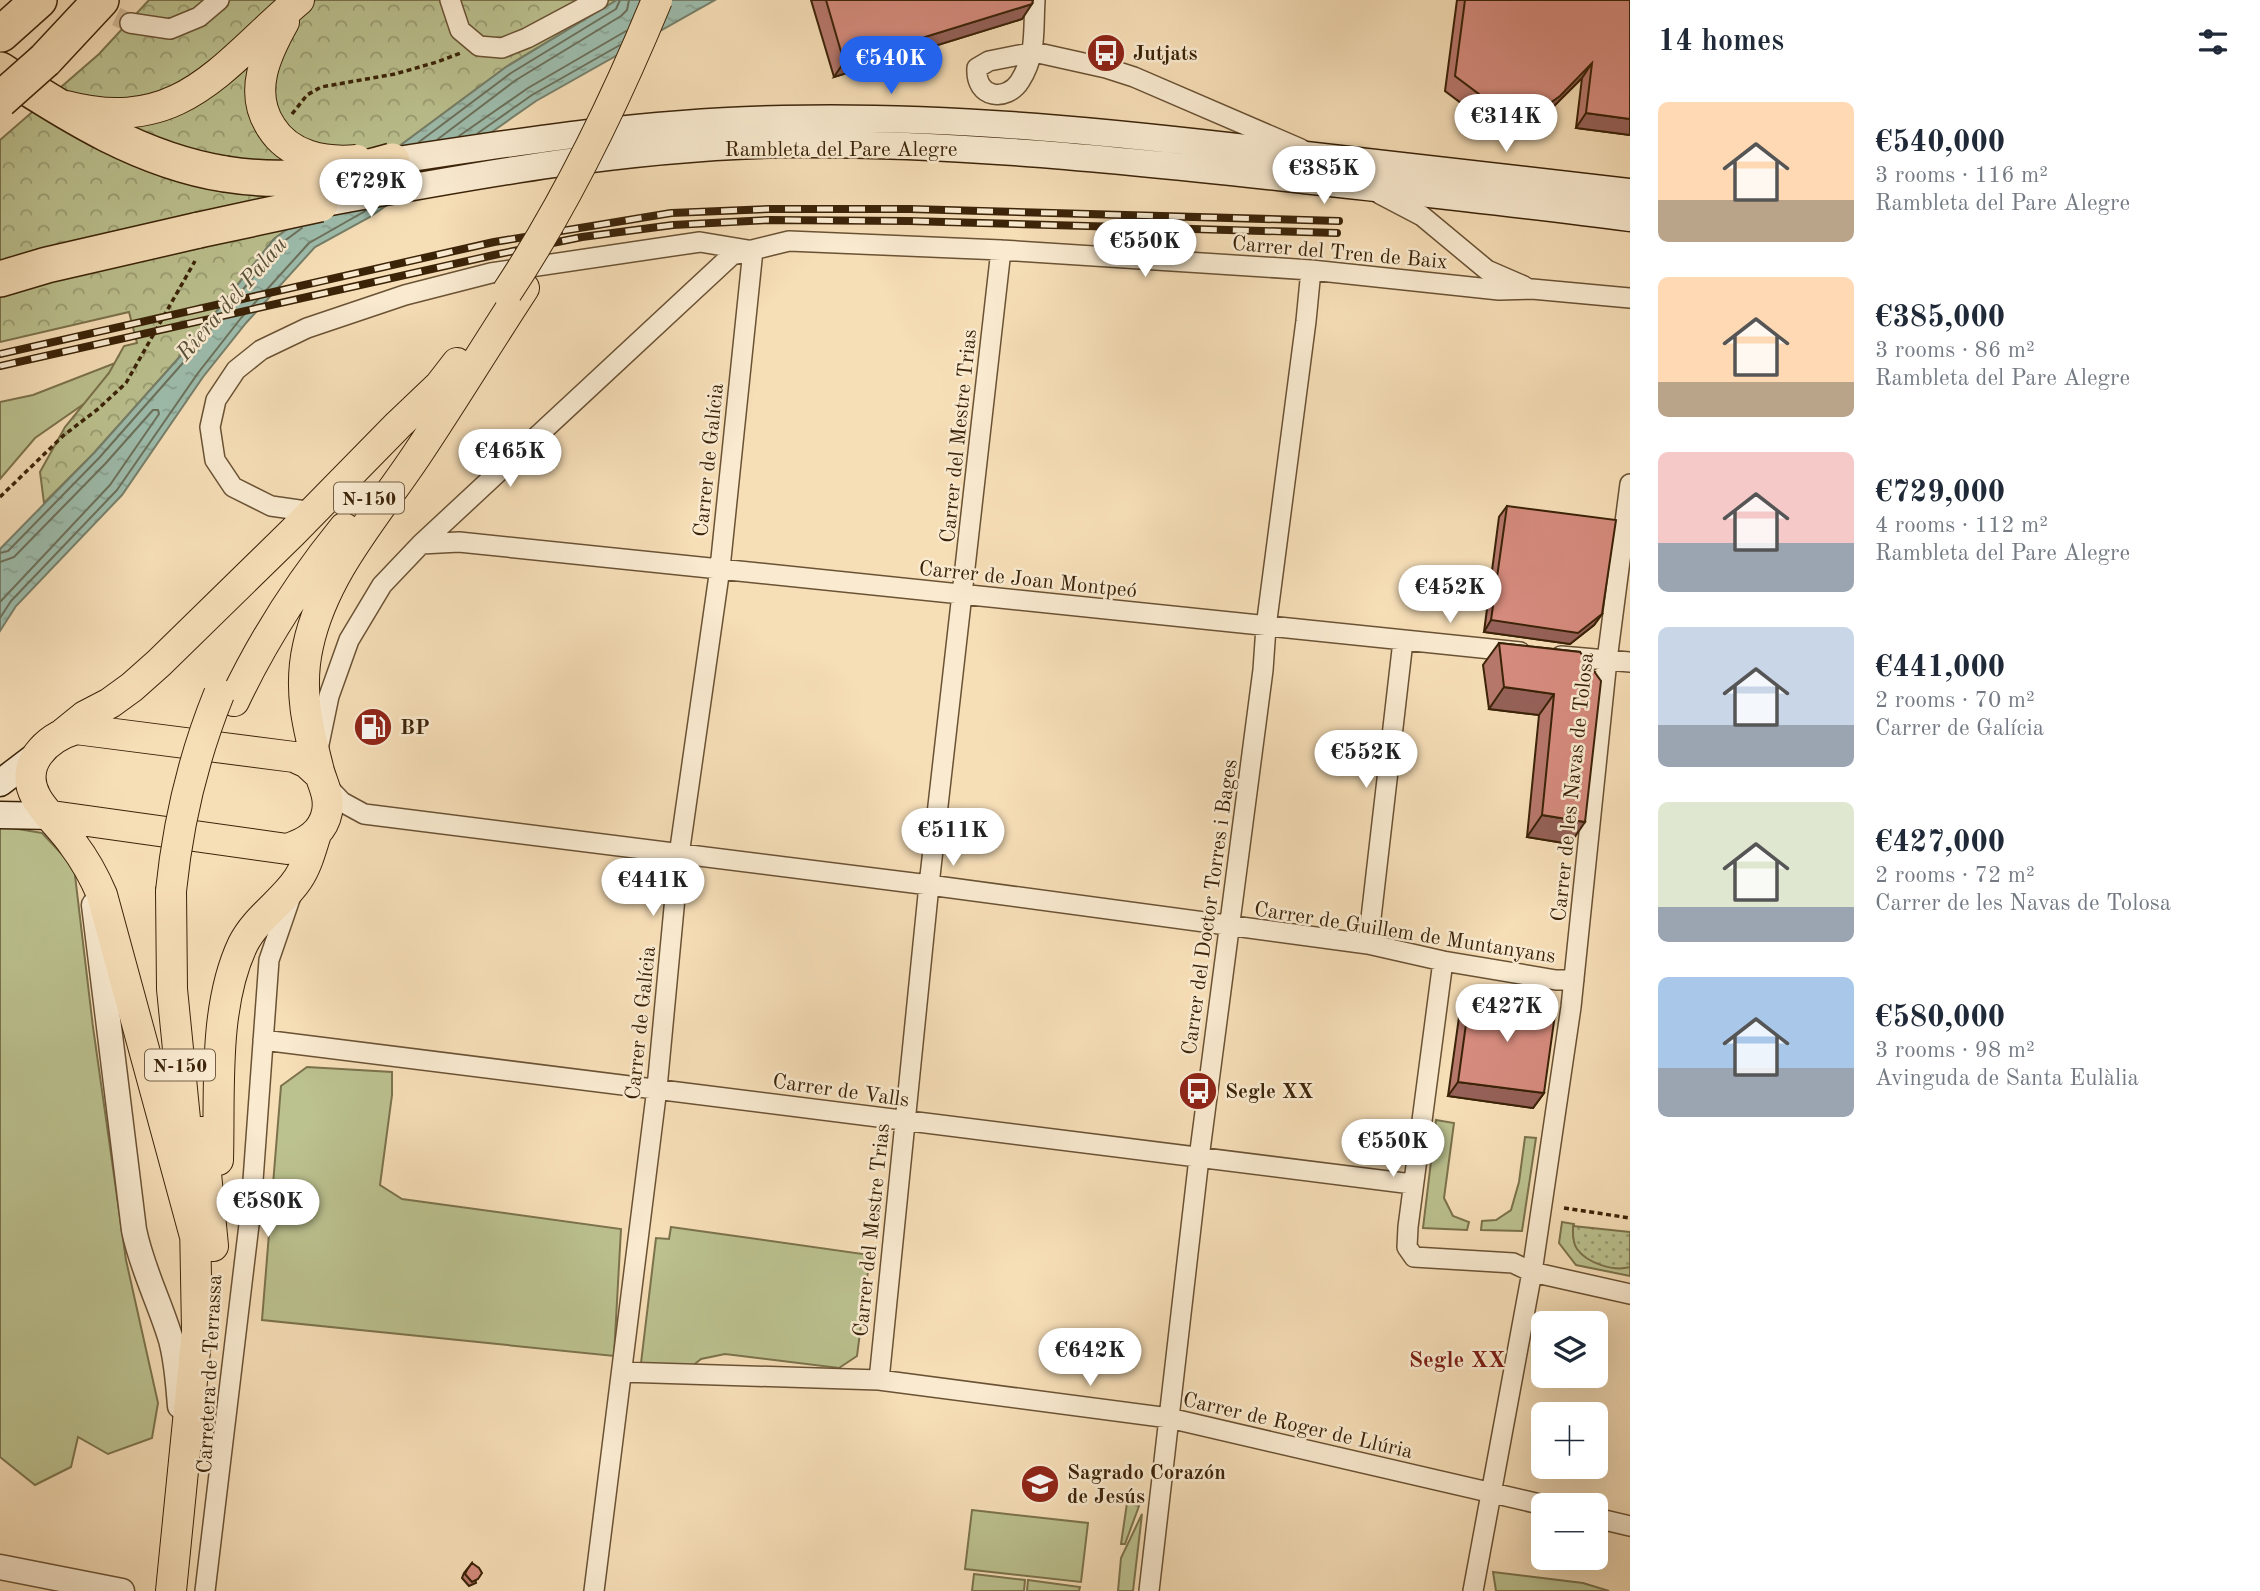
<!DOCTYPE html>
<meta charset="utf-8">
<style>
:root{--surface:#fff;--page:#f6f6f7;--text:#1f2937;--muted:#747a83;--accent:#2563eb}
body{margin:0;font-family:"Old Standard TT",serif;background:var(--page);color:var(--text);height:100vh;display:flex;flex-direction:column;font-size:26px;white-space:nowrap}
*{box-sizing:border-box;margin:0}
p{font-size:23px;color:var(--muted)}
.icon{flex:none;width:38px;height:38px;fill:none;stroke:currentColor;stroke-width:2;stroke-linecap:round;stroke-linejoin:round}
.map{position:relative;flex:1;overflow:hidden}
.side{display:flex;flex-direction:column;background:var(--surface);width:630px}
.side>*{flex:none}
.controls{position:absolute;left:1531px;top:1311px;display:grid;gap:14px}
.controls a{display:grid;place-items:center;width:77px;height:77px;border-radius:10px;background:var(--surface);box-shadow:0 7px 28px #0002;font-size:35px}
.price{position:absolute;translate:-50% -60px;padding:0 16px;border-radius:24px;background:#fff;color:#222;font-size:23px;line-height:46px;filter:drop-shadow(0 2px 4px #0008)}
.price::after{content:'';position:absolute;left:50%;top:42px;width:21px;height:16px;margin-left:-10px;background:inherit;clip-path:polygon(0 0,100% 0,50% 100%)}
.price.current{background:var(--accent);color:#fff}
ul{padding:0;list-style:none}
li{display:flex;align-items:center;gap:21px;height:175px;padding:0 28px}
li span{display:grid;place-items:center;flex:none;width:196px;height:140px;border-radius:10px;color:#555}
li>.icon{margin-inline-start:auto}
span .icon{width:84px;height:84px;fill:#fffc;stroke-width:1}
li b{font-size:30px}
h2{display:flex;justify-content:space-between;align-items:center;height:84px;padding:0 28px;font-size:30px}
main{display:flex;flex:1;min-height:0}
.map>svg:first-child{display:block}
</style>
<main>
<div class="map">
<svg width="1630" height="1591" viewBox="0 0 1630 1591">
<defs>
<pattern id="forest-crowns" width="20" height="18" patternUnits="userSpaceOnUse" patternTransform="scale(1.75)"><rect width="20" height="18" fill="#bbc18f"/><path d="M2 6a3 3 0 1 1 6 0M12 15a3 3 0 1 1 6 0" fill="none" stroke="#999c73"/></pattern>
<pattern id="park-dots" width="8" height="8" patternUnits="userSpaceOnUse" patternTransform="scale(1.75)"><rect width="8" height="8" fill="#bbc18f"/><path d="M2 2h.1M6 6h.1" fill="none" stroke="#999c73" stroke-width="1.8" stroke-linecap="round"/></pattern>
<pattern id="water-ripples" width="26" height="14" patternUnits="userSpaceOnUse" patternTransform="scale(1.75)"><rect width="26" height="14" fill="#9dbcac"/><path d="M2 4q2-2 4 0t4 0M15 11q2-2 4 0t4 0" fill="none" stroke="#88a192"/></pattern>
</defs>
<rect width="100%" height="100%" fill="#f6deb7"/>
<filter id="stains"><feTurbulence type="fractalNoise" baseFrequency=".00286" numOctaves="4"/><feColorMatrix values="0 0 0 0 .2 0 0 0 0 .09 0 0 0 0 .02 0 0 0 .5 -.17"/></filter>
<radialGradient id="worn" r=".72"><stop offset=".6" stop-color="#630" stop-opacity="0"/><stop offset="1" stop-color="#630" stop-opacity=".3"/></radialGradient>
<path fill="#bbc18f" stroke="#7b724c" stroke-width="2" d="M128,358L101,392L35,438L0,479V402L33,395Z
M0,826L42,833L74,867L93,1027L126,1260L158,1403L152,1438L108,1454L78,1437L71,1467L35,1485L0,1457Z
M307,1067L392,1072V1095L380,1185L402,1199L621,1229L614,1356L262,1320L281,1086Z
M1436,1120L1454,1123L1444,1198L1453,1216L1469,1222L1467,1230L1423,1228Z
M1525,1137L1536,1138L1522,1231L1481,1230L1482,1221L1496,1220L1511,1210L1519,1182Z
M1562,1222L1574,1224C1570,1252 1583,1256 1607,1262C1615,1265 1623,1267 1630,1267V1276L1576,1265L1559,1243Z
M671,1227L870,1255L857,1356L839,1368L725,1354L701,1359L690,1368L641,1363L656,1238L669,1239Z
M1127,1503L1139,1506L1125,1544H1121Z
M972,1510L1088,1523L1081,1582L965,1569Z
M1142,1514L1133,1591H1118L1121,1558Z
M1493,1572L1583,1583L1609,1591H1496Z
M974,1574L1025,1580L1024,1591H972Z
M1028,1580L1080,1587L1079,1591H1027Z"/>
<path fill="url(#forest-crowns)" stroke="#7b724c" stroke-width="2" d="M149,0H617L506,67L274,239L184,352L94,453L44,503L40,472L65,427L109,373L124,346L137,343L129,312L0,342V140L99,54Z"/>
<path fill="url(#park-dots)" stroke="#7b724c" stroke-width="2" d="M1573,1226L1630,1232V1267C1614,1272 1587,1263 1577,1249C1572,1242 1573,1233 1573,1226Z"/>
<path fill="url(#water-ripples)" stroke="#767f6a" stroke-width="2" d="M617,0H715L536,101L370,217L315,247L246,323L203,377L122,495L16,606L0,631V549L94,453L184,352L274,239L506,67Z"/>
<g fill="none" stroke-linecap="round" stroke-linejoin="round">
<path stroke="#6c705a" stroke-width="2" d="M478,133L532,95L620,45
M459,136L528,88L626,31
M438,139L516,80L621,16L627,10L629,0
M419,142L511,73L616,9L620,0
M0,553L8,551L99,458L189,356L279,245L302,228
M0,562L14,557L105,464L153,410H158L159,414L110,485L0,602
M0,618L11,601L117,490L198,373L241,318L309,243L367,210"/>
<path stroke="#d1b994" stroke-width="19" stroke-dasharray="19 10" stroke-linecap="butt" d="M90,4L130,23"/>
<g stroke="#6a5234" stroke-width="22">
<path id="minor" d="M450,0L460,30L479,46L502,48L527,38L598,0
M1035,0C1033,31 1037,54 1020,81C1007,102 975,99 977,68L989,61L1034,52L1106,68L1134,77L1301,149
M130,23L170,29L199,17L219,0
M1380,194L1422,216L1487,270L1524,286
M313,512L271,506L233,487L215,460L210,427L216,400L236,370L261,350L307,328L405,295L491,273L700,242L748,250
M421,544L459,542L1520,652
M1561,656L1630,662
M318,749L329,696L349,640L382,585L421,544L732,255L789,241L1001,250L1311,270L1499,290L1532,289L1630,298
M324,783L342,802L364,814L929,885L1368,944L1443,961L1556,980H1574
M1368,944L1403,641
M1443,961L1408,1227L1407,1247L1414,1257L1513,1263L1532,1272L1630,1294
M263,1040L1412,1184
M622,1372L879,1380L1169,1418L1544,1505
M879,1380L929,885L1001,250
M1596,1518L1630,1526
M205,1591L251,1208L269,960L291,896
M594,1591L657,1088L679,855L720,568L753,250
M1149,1591L1199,1158L1263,670L1266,627L1306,321L1311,270
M1473,1591L1532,1272L1571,1007L1607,660L1630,484"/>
</g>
<g stroke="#6a5234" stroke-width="27">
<path id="tertiary" d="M94,905L134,1230C142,1269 160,1303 171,1340C177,1362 178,1383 180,1406
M0,1567L122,1591"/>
</g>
<g stroke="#3b2308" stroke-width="29">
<path id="secondary" d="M392,161C522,141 652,121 783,119C952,115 1121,133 1288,153C1402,166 1516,179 1630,192
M320,204C476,175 633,146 792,144C951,143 1110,159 1268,176C1389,190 1510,202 1630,218
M0,783L38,754
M0,815L52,816"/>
</g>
<g stroke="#3b2308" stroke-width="32">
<path id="primary" d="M66,106C181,136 222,65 299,0
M271,127C248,92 266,54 284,22
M234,701C264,638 300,582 344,528
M64,733L85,716L110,703L132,687L159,663L292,533L398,425L440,385L457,363
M52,816L287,849C306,843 323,833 327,812C330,796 323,785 319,771C308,728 298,690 308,646C324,572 377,515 418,453C454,399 488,343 524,288
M171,891L172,989L189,1159
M202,1132L213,1246
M218,1160C220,1091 213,1007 243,944C256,918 283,902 298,879C307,866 311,849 316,834
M196,1240L102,895C94,876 85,860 73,844C63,829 43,811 36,797C18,764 47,738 76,729L294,757L307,763L320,775
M171,1591L197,1331L195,1222"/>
</g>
<g stroke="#3b2308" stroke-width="38">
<path id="motorway" d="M1,34L39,0
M45,60L101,0
M0,70C69,115 142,161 225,174
M0,279L47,265L199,230"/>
</g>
<path stroke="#3b2308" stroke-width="3.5" stroke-dasharray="5 3.5" stroke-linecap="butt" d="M292,114L307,95L321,87L395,74L437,62L461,53
M0,497L64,435L98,409L126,383L195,261
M1564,1208L1630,1218"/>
<use href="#minor" stroke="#f9ead0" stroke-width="19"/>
<use href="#tertiary" stroke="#f9ead0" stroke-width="24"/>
<use href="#secondary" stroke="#f9ead0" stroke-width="26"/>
<use href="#primary" stroke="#f6deb7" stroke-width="30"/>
<use href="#motorway" stroke="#f6deb7" stroke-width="35"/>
<g stroke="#3b2308" stroke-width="8">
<path id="rail" d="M0,354L494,242L671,213L769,209H910L1339,221
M0,366L494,255L582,237L673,225L768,220L909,221L1337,233"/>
</g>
<use href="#rail" stroke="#f9ead0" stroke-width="5" stroke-dasharray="16" stroke-linecap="butt"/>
<g stroke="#3b2308" stroke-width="32" stroke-linecap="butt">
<path id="primary-bridge" d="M271,127C289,156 324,163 357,160
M507,292C568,200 615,102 657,0
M171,891C178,822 193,758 219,694"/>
</g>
<g stroke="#3b2308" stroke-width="38" stroke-linecap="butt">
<path id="motorway-bridge" d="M0,100L45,60
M225,174C281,183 338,177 392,161
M199,230L320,204"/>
</g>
<use href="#primary-bridge" stroke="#f6deb7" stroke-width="30"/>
<use href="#motorway-bridge" stroke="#f6deb7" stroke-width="35"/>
</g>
<path fill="#b7786c" stroke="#3b2308" stroke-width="2" d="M811,0H1033L1022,19L834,77Z
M1457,0H1630V135L1576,128L1582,78L1549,111L1536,121L1514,125H1501L1477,115L1445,91Z
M1507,506L1602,614L1594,625L1570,644L1484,632L1499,517Z
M1499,643L1580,652L1570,844L1527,837L1539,715L1489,709L1483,665Z
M1470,995L1544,1093L1533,1108L1448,1096L1460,1010Z
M472,1563L476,1583L469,1586L462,1578L464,1573Z"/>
<path fill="#956158" stroke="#3b2308" stroke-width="2" d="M1032,4L1022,19L834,77L844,62Z
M1592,63L1582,78L1549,111L1536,121L1514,125H1501L1477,115L1487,100Z
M1586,113L1630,119V135L1576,128Z
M1602,614L1594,625L1570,644L1484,632L1491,620Z
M1504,687L1554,694L1539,715L1489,709Z
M1542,815L1585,822L1570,844L1527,837Z
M1458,1082L1544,1093L1533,1108L1448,1096Z"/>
<path fill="#d58b7d" stroke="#3b2308" stroke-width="2" d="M826,0H1033L1032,4L844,62Z
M1465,0H1630V119L1586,113L1592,63L1560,96L1546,106L1524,111L1511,110L1487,100L1455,76Z
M1507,506L1616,520L1602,614L1578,633L1491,620Z
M1499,643L1580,652L1601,681L1585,822L1542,815L1554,694L1504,687Z
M1470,995L1556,1007L1544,1093L1458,1082Z
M472,1563L479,1568L482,1573L478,1579L472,1582L465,1574L467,1570Z"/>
<defs>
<g id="bus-disc" transform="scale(2.0125)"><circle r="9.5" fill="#8f2418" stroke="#f9ead0"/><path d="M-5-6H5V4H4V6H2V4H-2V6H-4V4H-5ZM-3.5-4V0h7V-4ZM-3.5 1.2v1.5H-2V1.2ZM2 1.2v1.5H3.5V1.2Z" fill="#fff"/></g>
<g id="fuel-disc" transform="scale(2.0125)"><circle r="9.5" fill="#8f2418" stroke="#f9ead0"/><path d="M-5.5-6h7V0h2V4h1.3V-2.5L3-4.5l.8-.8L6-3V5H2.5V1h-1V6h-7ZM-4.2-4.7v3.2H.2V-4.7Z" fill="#fff"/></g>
<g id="school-disc" transform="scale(2.0125)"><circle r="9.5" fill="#8f2418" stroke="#f9ead0"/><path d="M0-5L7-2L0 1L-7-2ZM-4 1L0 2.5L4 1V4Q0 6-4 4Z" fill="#fff"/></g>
</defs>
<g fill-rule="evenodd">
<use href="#bus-disc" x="1106" y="53"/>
<use href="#fuel-disc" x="373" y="727"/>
<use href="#bus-disc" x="1198" y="1091"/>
<use href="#school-disc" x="1040" y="1484"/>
</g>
<g text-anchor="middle" stroke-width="5" stroke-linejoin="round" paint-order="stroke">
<g fill="#f9ead0" stroke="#745f44" stroke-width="2">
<rect x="334" y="482.5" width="70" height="31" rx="5"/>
<rect x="145" y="1049.5" width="70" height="31" rx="5"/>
</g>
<g font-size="19" font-weight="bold" fill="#3b2308">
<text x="369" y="505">N-150</text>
<text x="180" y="1072">N-150</text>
</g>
<g font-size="21" font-weight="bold" fill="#3b2308" stroke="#f9ead0" text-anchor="start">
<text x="1133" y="60">Jutjats</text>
<text x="400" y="734">BP</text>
<text x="1225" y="1098">Segle XX</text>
<text x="1067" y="1479">Sagrado Corazón<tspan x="1067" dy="24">de Jesús</tspan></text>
</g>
<g font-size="21" fill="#3b2308" stroke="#f9ead0">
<text x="841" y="156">Rambleta del Pare Alegre</text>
<text transform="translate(1340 252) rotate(5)" y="7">Carrer del Tren de Baix</text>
<text transform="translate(958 436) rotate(-84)" y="7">Carrer del Mestre Trias</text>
<text transform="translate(708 460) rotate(-84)" y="7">Carrer de Galícia</text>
<text transform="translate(1028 579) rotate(6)" y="7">Carrer de Joan Montpeó</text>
<text transform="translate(1572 787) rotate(-84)" y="7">Carrer de les Navas de Tolosa</text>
<text transform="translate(1209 907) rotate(-82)" y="7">Carrer del Doctor Torres i Bages</text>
<text transform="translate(1405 932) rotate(9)" y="7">Carrer de Guillem de Muntanyans</text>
<text transform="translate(640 1023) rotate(-84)" y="7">Carrer de Galícia</text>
<text transform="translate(841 1090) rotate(8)" y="7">Carrer de Valls</text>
<text transform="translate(871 1230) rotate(-84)" y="7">Carrer del Mestre Trias</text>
<text transform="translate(209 1374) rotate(-87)" y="7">Carretera de Terrassa</text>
<text transform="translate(1298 1425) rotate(13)" y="7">Carrer de Roger de Llúria</text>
</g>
<g font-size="23" font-style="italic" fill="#585139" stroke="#f9ead0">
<text transform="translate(231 298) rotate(-49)" y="8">Riera del Palau</text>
</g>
<g font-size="23" font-weight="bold" fill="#7a1f14" stroke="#f9ead0">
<text x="1457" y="1367">Segle XX</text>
</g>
</g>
<rect width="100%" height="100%" filter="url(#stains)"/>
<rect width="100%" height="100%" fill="url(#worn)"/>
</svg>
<div class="controls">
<a><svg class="icon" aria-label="layers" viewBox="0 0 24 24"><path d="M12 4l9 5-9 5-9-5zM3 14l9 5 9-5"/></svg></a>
<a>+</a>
<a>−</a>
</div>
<b class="price current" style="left:891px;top:96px">€540K</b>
<b class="price" style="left:1506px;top:154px">€314K</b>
<b class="price" style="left:1324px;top:206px">€385K</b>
<b class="price" style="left:371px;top:219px">€729K</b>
<b class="price" style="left:1145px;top:279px">€550K</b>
<b class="price" style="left:510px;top:489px">€465K</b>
<b class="price" style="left:1450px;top:625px">€452K</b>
<b class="price" style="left:1366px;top:790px">€552K</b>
<b class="price" style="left:953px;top:868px">€511K</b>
<b class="price" style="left:653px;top:918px">€441K</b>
<b class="price" style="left:1507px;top:1044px">€427K</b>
<b class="price" style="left:1393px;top:1179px">€550K</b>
<b class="price" style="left:268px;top:1239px">€580K</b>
<b class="price" style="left:1090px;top:1388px">€642K</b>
</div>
<section class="side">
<h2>14 homes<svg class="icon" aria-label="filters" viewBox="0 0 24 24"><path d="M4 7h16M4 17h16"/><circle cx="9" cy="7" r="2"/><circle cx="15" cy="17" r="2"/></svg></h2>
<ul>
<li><span style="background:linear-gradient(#ffd9b3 70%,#b9a48a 0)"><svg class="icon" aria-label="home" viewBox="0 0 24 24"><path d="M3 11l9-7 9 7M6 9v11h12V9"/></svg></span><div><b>€540,000</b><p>3 rooms · 116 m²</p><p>Rambleta del Pare Alegre</p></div></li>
<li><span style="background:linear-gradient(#ffd9b3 75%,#b9a48a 0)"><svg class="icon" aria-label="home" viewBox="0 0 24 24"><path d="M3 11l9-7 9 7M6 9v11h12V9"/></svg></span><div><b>€385,000</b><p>3 rooms · 86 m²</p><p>Rambleta del Pare Alegre</p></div></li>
<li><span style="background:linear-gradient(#f6c9c9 65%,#9aa5b1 0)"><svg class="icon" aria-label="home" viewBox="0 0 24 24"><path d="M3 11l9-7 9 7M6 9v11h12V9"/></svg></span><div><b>€729,000</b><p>4 rooms · 112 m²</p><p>Rambleta del Pare Alegre</p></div></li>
<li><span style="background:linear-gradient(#c9d6e8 70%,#9aa5b1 0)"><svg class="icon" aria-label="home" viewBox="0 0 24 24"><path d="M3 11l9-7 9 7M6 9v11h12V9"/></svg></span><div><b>€441,000</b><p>2 rooms · 70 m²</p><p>Carrer de Galícia</p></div></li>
<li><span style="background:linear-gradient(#dfe7d0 75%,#9aa5b1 0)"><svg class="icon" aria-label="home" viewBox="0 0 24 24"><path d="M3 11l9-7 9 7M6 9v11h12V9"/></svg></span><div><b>€427,000</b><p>2 rooms · 72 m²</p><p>Carrer de les Navas de Tolosa</p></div></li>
<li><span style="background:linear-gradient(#a9c7e8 65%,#9aa5b1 0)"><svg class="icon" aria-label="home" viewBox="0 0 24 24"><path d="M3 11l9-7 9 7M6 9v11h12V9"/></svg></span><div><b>€580,000</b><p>3 rooms · 98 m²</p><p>Avinguda de Santa Eulàlia</p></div></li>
</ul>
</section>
</main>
